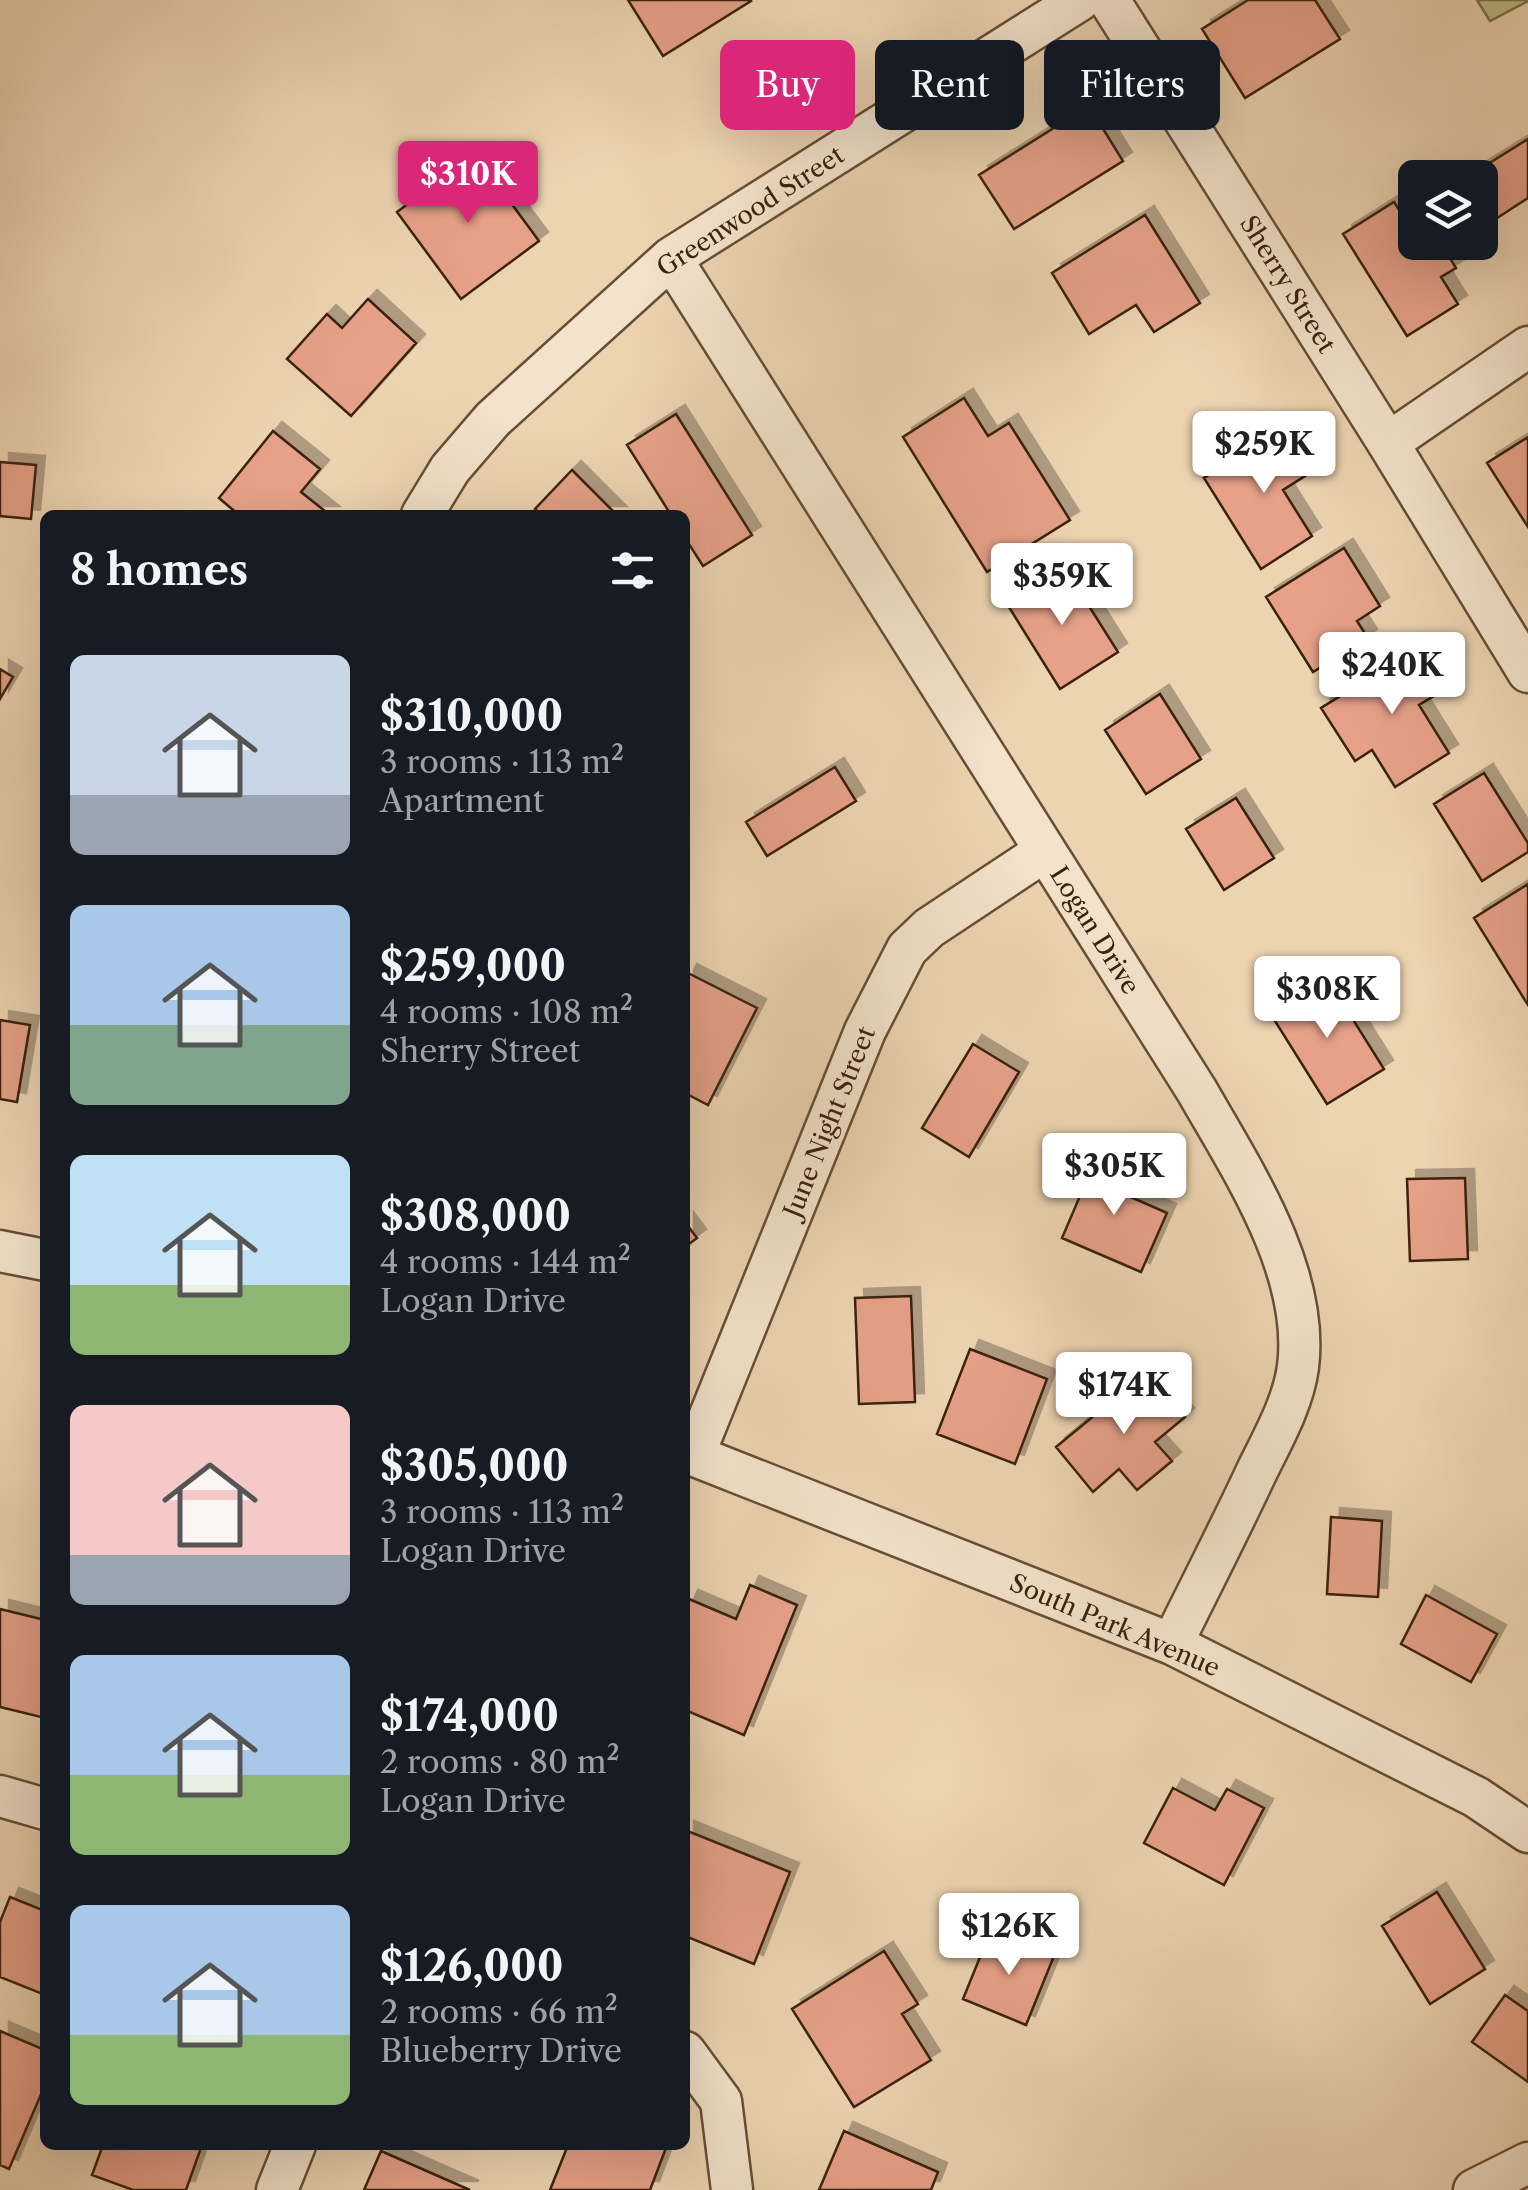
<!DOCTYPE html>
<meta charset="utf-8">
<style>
:root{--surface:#171b24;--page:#20242c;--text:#f1f3f6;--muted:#9ea1a6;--accent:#db2777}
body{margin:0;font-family:"Libre Caslon Text",serif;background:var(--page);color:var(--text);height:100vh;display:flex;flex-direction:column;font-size:38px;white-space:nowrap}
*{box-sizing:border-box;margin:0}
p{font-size:32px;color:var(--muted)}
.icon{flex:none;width:55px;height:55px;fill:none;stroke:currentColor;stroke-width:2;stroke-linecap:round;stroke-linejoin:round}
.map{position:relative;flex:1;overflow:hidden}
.details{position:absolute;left:40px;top:510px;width:650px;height:1640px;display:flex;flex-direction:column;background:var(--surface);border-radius:15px;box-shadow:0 10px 40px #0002}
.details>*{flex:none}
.guide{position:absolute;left:720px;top:40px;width:658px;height:90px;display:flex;gap:20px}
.fabs{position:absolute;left:1398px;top:160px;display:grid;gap:20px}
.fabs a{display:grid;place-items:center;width:100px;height:100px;border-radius:15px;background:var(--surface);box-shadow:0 10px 40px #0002;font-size:50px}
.price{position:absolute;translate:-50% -85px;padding:0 22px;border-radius:10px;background:#fff;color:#222;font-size:32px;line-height:65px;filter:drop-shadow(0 2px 5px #0008)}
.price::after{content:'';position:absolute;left:50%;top:60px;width:30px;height:22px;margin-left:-15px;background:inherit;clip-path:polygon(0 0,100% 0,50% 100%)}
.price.selected{background:var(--accent);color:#fff}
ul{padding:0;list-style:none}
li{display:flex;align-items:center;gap:30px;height:250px;padding:0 30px}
li span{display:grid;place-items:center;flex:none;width:280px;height:200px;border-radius:15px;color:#555}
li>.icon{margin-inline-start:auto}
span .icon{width:120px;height:120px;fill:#fffc;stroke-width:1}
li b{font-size:42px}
h2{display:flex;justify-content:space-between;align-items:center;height:120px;padding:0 30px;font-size:42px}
.chip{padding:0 35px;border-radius:15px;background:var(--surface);box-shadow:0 10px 40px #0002;font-size:35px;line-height:90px}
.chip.selected{background:var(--accent);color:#fff}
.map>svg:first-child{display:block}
</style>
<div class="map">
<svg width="1528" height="2190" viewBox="0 0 1528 2190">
<defs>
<filter id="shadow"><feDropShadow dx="9" dy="-9" stdDeviation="0" flood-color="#0004"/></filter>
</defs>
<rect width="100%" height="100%" fill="#edd4b1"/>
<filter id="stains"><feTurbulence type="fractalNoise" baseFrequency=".002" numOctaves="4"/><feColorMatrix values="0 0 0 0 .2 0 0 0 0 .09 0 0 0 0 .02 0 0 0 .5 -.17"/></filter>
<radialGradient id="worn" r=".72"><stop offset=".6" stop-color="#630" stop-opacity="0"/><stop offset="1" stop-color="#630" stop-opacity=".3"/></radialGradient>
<path fill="#bbbc89" stroke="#7a6e4a" stroke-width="2.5" d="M1477,0H1528V1L1490,21Z"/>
<path fill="#e6a188" stroke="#3a210c" stroke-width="2.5" filter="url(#shadow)" d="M628,0H750L751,1L663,56Z
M1248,0H1315L1340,39L1245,98L1202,29Z
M1089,106L1123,161L1014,229L979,175Z
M1528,139V198L1494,220L1480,197V178L1467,177Z
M475,154L539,241L461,299L397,212Z
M1394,202L1408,224L1415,220V242H1440L1456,268L1441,277L1458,304L1407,336L1343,234Z
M1145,215L1200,303L1154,332L1136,305L1089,334L1052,273Z
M368,299L416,343L351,416L287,359L327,314L342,328Z
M964,398L988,436L1009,423L1070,520L987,572L903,437Z
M676,414L752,535L703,566L685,538V515H671L627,445Z
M1285,427L1313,471L1283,490L1312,536L1261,569L1204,478Z
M273,431L320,469L301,492L330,515H239L219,498Z
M1528,437V527L1487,463Z
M0,462L36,465L31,519L0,516Z
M572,470L617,515H541L535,509Z
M1344,548L1380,606L1357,621L1368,638L1313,672L1266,597Z
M1065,568L1118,652L1060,689L1007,604Z
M1421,646L1447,688L1419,705L1449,753L1395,787L1372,750L1355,761L1321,708Z
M0,669L13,677L0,699Z
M1160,694L1201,759L1146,794L1105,730Z
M835,767L856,801L767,856L746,822Z
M1484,773L1528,843V852L1482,881L1434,804Z
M1236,798L1274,858L1224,890L1186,829Z
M1528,884V1005L1474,918Z
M688,973L757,1008L708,1105L685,1093V979Z
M1327,978L1384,1069L1327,1104L1270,1013Z
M0,1020L30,1025L17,1102L0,1099Z
M973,1044L1019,1072L969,1157L922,1128Z
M1097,1156L1134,1171L1124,1194L1167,1213L1141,1272L1062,1238Z
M1465,1178L1468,1259L1410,1261L1407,1179Z
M685,1222L697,1238L685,1247Z
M911,1296L915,1402L859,1404L855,1298Z
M970,1349L1047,1379L1015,1464L937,1434Z
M1147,1372L1185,1417L1155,1442L1172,1461L1137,1490L1119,1469L1093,1492L1056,1447Z
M1331,1517L1382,1521L1378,1597L1327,1594Z
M750,1585L797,1605L744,1735L685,1710V1608L689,1599L736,1619Z
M1426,1595L1497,1634L1471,1682L1401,1644Z
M0,1609L45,1620V1718L0,1707Z
M1173,1788L1215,1810L1227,1789L1264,1808L1224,1885L1144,1843Z
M685,1830L790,1872L754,1964L685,1936Z
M1437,1892L1485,1969L1430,2004L1382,1926Z
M10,1897L45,1911V1995L0,1977V1922Z
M991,1930L1054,1956L1026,2025L963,1999Z
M884,1951L918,2004L902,2014L931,2060L854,2107L792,2009Z
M1505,1995L1528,2011V2082L1472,2042Z
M0,2031L45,2050V2085L9,2169L0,2165Z
M844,2131L938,2172L931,2190H819Z
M103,2145H202L186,2190H133L92,2175Z
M568,2145H660L666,2148L650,2190H550Z
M381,2151L470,2190H364Z"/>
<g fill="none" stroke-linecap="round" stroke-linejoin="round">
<g stroke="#674e35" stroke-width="45">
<path id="minor" d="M1109,0L1388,443L1528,672
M671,258L1197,1091C1242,1170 1310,1271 1298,1367C1293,1404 1272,1440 1256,1473C1229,1531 1200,1587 1172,1644
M1388,443L1528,347
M422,515L450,469L493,419L671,258L1080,0
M0,1251L45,1260
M685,1452L1172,1644L1476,1797L1528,1832
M694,1455L865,1031L907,949L929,928L1045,851
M0,1796L45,1809
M685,2052L721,2101L732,2190
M277,2190L295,2145
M1474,2190L1528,2163"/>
</g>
<use href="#minor" stroke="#f3e3cc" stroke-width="40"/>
</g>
<g text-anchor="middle" stroke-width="8" stroke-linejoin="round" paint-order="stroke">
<g font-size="25" fill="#3a210c" stroke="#f3e3cc">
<text transform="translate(750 211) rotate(-33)" y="9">Greenwood Street</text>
<text transform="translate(1288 284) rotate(58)" y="9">Sherry Street</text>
<text transform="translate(1095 930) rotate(58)" y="9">Logan Drive</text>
<text transform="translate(829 1122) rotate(-68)" y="9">June Night Street</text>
<text transform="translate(1115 1625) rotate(23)" y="9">South Park Avenue</text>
</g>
</g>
<rect width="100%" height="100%" filter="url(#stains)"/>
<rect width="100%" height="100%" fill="url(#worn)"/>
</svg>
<div class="fabs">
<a><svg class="icon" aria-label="layers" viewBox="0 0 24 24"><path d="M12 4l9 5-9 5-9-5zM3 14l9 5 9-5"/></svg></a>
</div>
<b class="price selected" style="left:468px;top:226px">$310K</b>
<b class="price" style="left:1264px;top:496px">$259K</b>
<b class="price" style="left:1062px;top:628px">$359K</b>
<b class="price" style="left:1392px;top:717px">$240K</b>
<b class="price" style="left:1327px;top:1041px">$308K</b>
<b class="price" style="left:1114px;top:1218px">$305K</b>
<b class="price" style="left:1124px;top:1437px">$174K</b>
<b class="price" style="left:1009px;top:1978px">$126K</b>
<div class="guide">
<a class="chip selected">Buy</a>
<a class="chip">Rent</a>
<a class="chip">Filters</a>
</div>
<section class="details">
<h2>8 homes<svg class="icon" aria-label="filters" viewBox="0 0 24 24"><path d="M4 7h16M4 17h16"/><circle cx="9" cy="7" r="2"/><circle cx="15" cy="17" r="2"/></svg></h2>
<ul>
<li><span style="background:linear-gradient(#c9d6e8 70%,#9aa5b1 0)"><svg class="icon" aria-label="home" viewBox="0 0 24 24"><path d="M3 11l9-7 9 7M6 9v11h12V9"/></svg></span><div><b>$310,000</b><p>3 rooms · 113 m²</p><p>Apartment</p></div></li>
<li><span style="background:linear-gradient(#a9c7e8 60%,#7fa58c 0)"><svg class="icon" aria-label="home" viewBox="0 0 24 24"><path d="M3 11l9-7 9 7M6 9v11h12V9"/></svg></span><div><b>$259,000</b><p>4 rooms · 108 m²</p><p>Sherry Street</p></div></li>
<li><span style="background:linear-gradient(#bfe0f5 65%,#8fb573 0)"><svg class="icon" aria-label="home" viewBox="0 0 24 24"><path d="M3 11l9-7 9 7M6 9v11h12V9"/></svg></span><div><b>$308,000</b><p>4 rooms · 144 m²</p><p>Logan Drive</p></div></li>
<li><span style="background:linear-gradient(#f6c9c9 75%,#9aa5b1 0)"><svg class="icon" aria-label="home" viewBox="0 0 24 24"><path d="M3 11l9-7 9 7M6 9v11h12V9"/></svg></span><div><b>$305,000</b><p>3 rooms · 113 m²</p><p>Logan Drive</p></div></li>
<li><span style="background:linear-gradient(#a9c7e8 60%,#8fb573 0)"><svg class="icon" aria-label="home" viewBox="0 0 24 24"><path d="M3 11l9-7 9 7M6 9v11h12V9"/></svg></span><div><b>$174,000</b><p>2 rooms · 80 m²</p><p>Logan Drive</p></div></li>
<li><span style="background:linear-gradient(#a9c7e8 65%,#8fb573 0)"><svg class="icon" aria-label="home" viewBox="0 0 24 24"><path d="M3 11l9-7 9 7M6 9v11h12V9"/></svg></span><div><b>$126,000</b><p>2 rooms · 66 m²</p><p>Blueberry Drive</p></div></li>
</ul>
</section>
</div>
